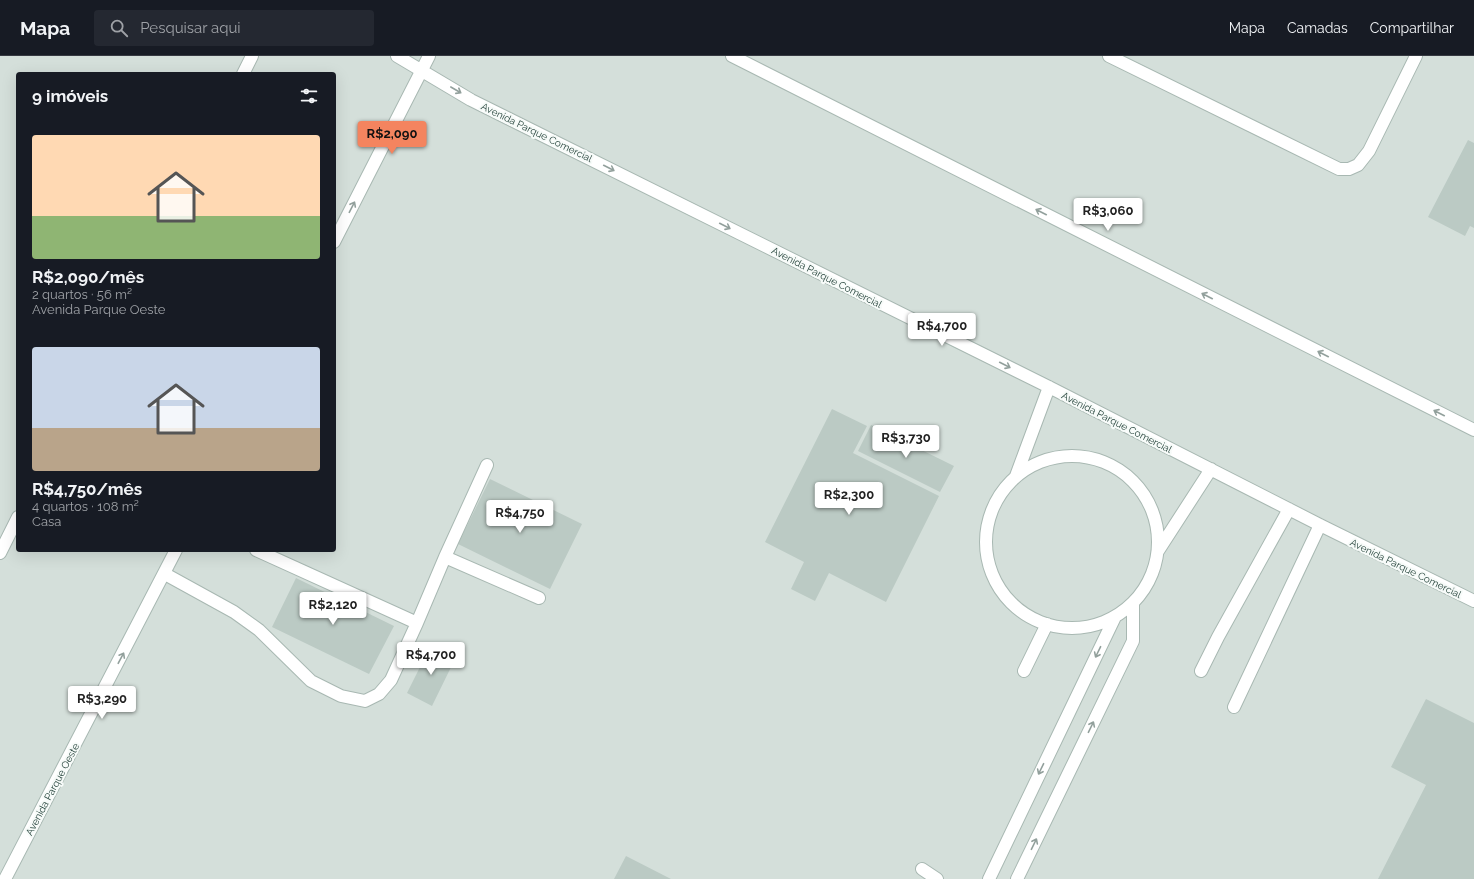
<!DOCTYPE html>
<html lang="pt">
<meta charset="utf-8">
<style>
:root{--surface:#171b24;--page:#242831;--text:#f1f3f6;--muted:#9ea1a6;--line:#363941;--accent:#f4845f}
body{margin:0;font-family:Raleway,sans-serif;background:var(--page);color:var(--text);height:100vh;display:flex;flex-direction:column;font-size:15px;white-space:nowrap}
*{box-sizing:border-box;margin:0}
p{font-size:13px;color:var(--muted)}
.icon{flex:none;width:22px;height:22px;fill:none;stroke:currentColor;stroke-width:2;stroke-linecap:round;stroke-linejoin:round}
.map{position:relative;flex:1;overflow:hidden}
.sheet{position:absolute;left:16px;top:16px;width:320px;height:480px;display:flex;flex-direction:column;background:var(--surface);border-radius:4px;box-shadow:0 4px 16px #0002}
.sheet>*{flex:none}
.price{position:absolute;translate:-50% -34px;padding:0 9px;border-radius:4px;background:#fff;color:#222;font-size:13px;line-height:26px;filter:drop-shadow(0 1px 2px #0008)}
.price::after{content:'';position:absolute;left:50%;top:24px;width:12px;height:9px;margin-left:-6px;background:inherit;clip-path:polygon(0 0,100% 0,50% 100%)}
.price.current{background:var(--accent);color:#111}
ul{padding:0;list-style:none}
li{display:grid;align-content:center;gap:8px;height:212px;padding:0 16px}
li span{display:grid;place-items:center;height:124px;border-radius:4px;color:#555}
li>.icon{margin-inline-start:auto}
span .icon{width:72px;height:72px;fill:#fffc;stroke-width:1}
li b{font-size:17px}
h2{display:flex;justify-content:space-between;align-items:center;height:48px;padding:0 16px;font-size:17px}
header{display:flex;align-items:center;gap:24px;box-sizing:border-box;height:56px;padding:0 20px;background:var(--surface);border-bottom:1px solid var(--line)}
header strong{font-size:19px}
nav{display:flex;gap:22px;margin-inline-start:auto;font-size:14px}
.search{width:280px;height:36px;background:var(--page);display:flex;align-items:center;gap:10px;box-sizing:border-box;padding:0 14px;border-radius:4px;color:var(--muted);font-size:15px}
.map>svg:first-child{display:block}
</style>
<header>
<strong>Mapa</strong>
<div class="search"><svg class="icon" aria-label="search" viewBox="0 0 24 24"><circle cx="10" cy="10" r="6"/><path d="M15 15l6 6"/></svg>Pesquisar aqui</div>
<nav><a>Mapa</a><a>Camadas</a><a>Compartilhar</a></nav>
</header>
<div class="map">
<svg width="1474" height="823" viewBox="0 0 1474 823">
<rect width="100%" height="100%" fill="#e6efeb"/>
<path fill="#d4dfda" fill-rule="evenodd" d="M0,0H1474V823H0ZM18,18H334V494H18Z"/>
<path fill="#bbcac4" d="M1468,84L1474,87V172L1470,170L1465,180L1428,161Z
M832,353L867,370L853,397L939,440L886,546L829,517L815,545L791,533L804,506L765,486Z
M871,369L954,410L940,436L858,395Z
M490,423L582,468L550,533L458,488Z
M296,522L394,570L369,618L272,571Z
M430,591L455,603L432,650L407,637Z
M1426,643L1474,667V823H1378L1426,729L1391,711Z
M626,800L671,823H614Z"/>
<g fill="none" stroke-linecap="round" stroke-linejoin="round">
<g stroke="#a8b8b2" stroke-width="14">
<path id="minor" d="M397,0L471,44L1049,331L1320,469L1474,545
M732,0L1474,374
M1109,0L1339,113H1349L1358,109L1369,95L1416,0
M243,18L252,0
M334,186L429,0
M986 486a86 86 0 1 1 172 0a86 86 0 1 1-172 0Z
M1016,420L1049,331
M256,494L417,567
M1158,495L1211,413
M0,497L18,461
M445,501L539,542
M165,518L234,556L259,574L311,625L341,640L365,645L379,638L391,624L417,567L445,501L487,409
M1024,615L1047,568
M1201,615L1218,581L1289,453
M1234,651L1320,469
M922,813L937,823
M5,823L176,494
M989,823L1115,561
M1017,823L1133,585V547"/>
</g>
<use href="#minor" stroke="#fff" stroke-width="12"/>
</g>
<defs><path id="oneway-shaft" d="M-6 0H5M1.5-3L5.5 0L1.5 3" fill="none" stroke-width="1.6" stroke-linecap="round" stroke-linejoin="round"/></defs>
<g stroke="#92a09c">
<use href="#oneway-shaft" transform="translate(456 34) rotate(30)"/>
<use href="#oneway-shaft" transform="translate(609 112) rotate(27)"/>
<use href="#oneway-shaft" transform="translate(352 151) rotate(-63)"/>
<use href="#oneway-shaft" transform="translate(1041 156) rotate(-153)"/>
<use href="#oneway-shaft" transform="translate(725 170) rotate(27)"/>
<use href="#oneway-shaft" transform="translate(1207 240) rotate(-153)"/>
<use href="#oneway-shaft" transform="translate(1323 298) rotate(-153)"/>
<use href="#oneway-shaft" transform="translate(1005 309) rotate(27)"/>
<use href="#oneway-shaft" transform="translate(1439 357) rotate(-153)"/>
<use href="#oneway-shaft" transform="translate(1098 596) rotate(116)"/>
<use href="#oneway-shaft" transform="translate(121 602) rotate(-62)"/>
<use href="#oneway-shaft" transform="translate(1091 671) rotate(-64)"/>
<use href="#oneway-shaft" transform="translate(1041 713) rotate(116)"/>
<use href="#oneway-shaft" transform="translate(1034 788) rotate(-64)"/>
</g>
<g text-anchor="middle" stroke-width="4" stroke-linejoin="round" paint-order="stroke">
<g font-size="10" fill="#24423a" stroke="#f7fbf9">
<text transform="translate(537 76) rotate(26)" y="4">Avenida Parque Comercial</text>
<text transform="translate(827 221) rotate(27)" y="4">Avenida Parque Comercial</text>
<text transform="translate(1117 366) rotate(27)" y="4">Avenida Parque Comercial</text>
<text transform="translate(1406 512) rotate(26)" y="4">Avenida Parque Comercial</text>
<text transform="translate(52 733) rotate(-62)" y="4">Avenida Parque Oeste</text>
</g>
</g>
</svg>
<b class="price current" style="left:392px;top:99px">R$2,090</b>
<b class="price" style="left:1108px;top:176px">R$3,060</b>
<b class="price" style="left:942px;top:291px">R$4,700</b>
<b class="price" style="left:906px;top:403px">R$3,730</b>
<b class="price" style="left:849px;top:460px">R$2,300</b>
<b class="price" style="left:520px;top:478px">R$4,750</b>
<b class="price" style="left:333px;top:570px">R$2,120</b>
<b class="price" style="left:431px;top:620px">R$4,700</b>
<b class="price" style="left:102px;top:664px">R$3,290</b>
<section class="sheet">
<h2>9 imóveis<svg class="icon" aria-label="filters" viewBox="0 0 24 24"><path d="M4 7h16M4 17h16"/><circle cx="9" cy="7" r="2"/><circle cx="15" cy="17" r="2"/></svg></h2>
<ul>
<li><span style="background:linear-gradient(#ffd9b3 65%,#8fb573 0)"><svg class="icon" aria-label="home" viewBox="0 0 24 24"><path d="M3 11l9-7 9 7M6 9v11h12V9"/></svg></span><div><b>R$2,090/mês</b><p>2 quartos · 56 m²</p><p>Avenida Parque Oeste</p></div></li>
<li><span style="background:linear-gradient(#c9d6e8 65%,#b9a48a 0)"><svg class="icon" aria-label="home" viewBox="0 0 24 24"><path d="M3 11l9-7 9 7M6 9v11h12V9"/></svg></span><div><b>R$4,750/mês</b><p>4 quartos · 108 m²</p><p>Casa</p></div></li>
</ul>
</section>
</div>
